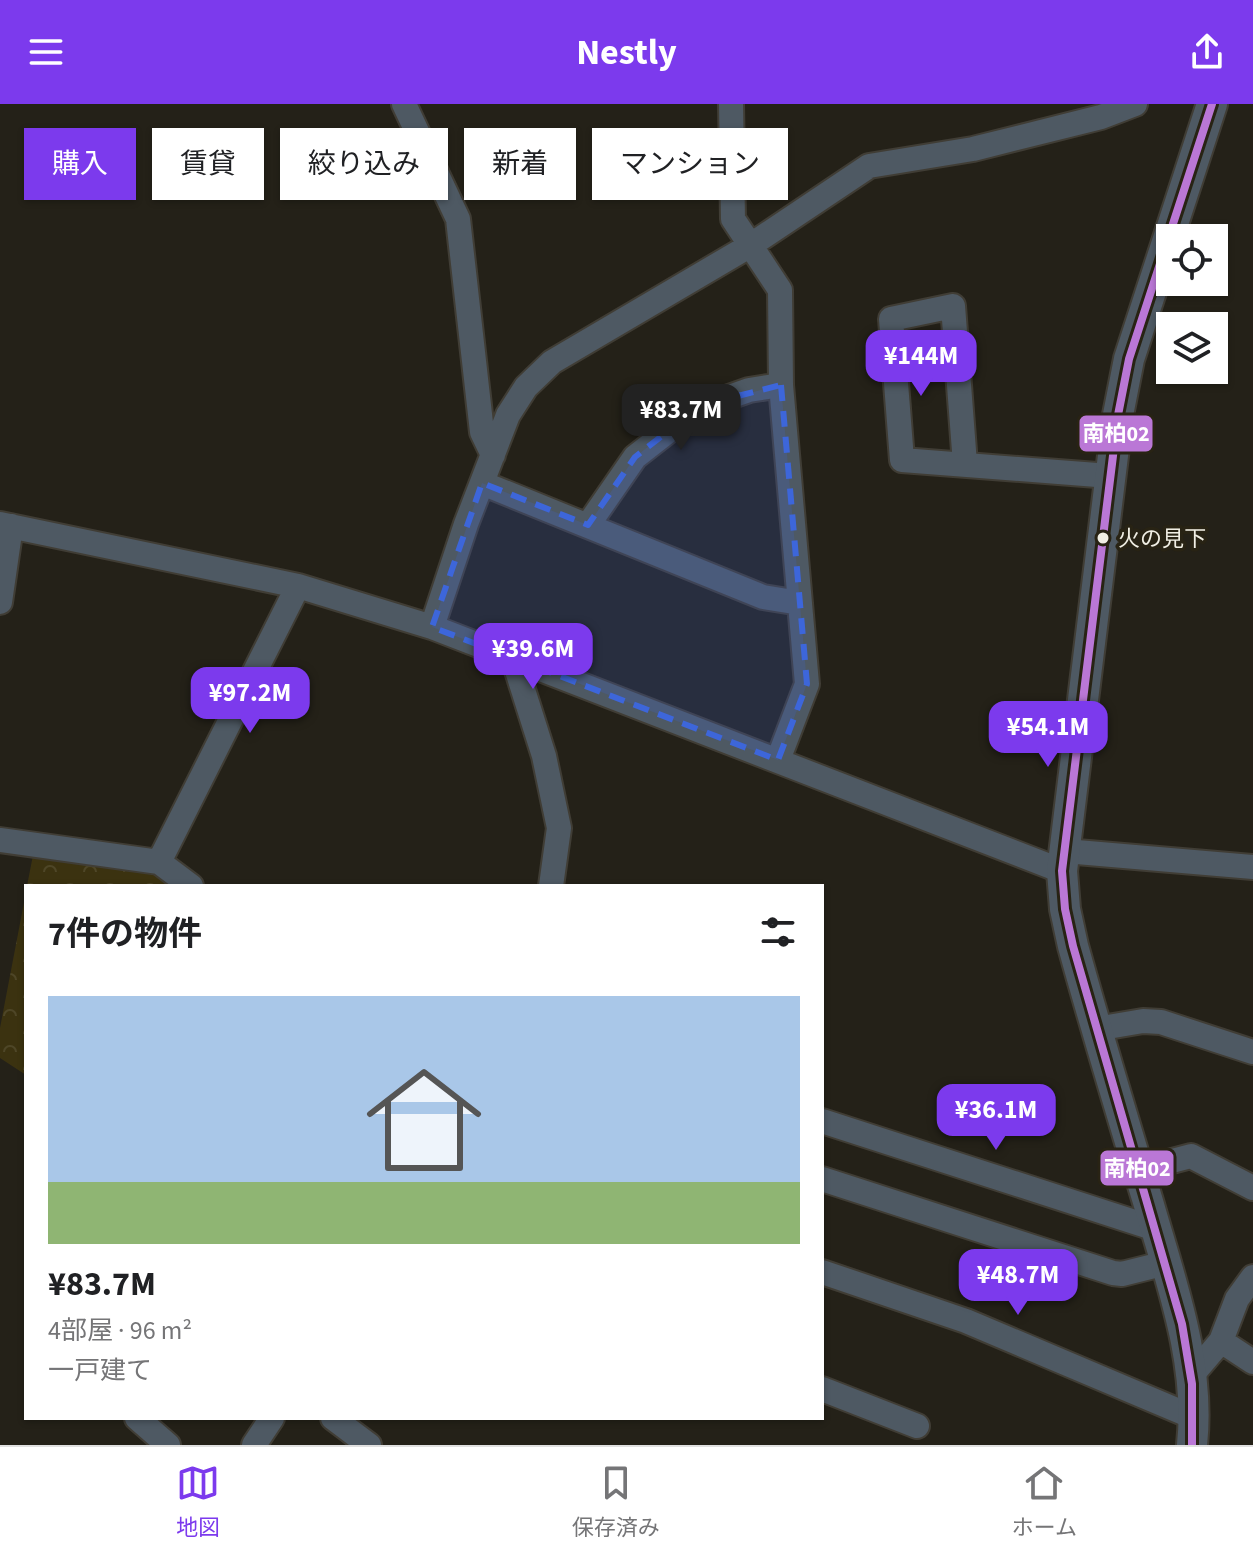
<!DOCTYPE html>
<html lang="ja">
<meta charset="utf-8">
<style>
:root{--surface:#fff;--page:#f6f6f6;--text:#202124;--muted:#757577;--line:#e0e0e0;--accent:#7c3aed}
body{margin:0;font-family:"Source Sans 3","Noto Sans JP",sans-serif;background:var(--page);color:var(--text);height:100vh;display:flex;flex-direction:column;font-size:30px;white-space:nowrap}
*{box-sizing:border-box;margin:0}
p{font-size:26px;color:var(--muted)}
.icon{flex:none;width:44px;height:44px;fill:none;stroke:currentColor;stroke-width:2;stroke-linecap:round;stroke-linejoin:round}
.map{position:relative;flex:1;overflow:hidden}
.side{position:absolute;left:24px;top:780px;width:800px;height:536px;display:flex;flex-direction:column;background:var(--surface);border-radius:0px;box-shadow:0 2px 6px #0004}
.side>*{flex:none}
.hud{position:absolute;left:24px;top:24px;width:800px;height:72px;display:flex;gap:16px}
.fabs{position:absolute;left:1156px;top:120px;display:grid;gap:16px}
.fabs a{display:grid;place-items:center;width:72px;height:72px;border-radius:0px;background:var(--surface);box-shadow:0 2px 6px #0004;font-size:40px}
.price{position:absolute;translate:-50% -68px;padding:0 18px;border-radius:16px;background:var(--accent);color:#fff;font-size:26px;line-height:52px;filter:drop-shadow(0 2px 4px #0008)}
.price::after{content:'';position:absolute;left:50%;top:48px;width:24px;height:18px;margin-left:-12px;background:inherit;clip-path:polygon(0 0,100% 0,50% 100%)}
.price.active{background:#222;color:#fff}
ul{padding:0;list-style:none}
li{display:grid;align-content:center;gap:16px;height:424px;padding:0 24px}
li span{display:grid;place-items:center;height:248px;border-radius:0px;color:#555}
li>.icon{margin-inline-start:auto}
span .icon{width:144px;height:144px;fill:#fffc;stroke-width:1}
li b{font-size:34px}
h2{display:flex;justify-content:space-between;align-items:center;height:96px;padding:0 24px;font-size:34px}
.chip{padding:0 28px;border-radius:0px;background:var(--surface);box-shadow:0 2px 6px #0004;font-size:28px;line-height:72px}
.chip.active{background:var(--accent);color:#fff}
header{display:flex;justify-content:space-between;align-items:center;height:104px;padding:0 24px;background:var(--accent);color:#fff;font-size:36px;font-weight:700}
.menu{display:flex;justify-content:space-around;align-items:center;height:112px;border-top:2px solid var(--line);background:var(--surface);font-size:22px;color:var(--muted)}
.menu a{display:grid;justify-items:center;gap:4px}
.menu .active{color:var(--accent)}
.map>svg:first-child{display:block}
</style>
<header><svg class="icon" aria-label="menu" viewBox="0 0 24 24"><path d="M4 6h16M4 12h16M4 18h16"/></svg>Nestly<svg class="icon" aria-label="share" viewBox="0 0 24 24"><path d="M12 15V3M7 8l5-5 5 5M5 13v7h14v-7"/></svg></header>
<div class="map">
<svg width="1253" height="1341" viewBox="0 0 1253 1341">
<defs>
<pattern id="park-crowns" width="20" height="18" patternUnits="userSpaceOnUse" patternTransform="scale(2)"><rect width="20" height="18" fill="#3b3210"/><path d="M2 6a3 3 0 1 1 6 0M12 15a3 3 0 1 1 6 0" fill="none" stroke="#4e4627"/></pattern>
</defs>
<rect width="100%" height="100%" fill="#242118"/>
<path fill="url(#park-crowns)" d="M35,741L159,758L191,782H27Z
M26,788V971L0,954V924Z"/>
<g fill="none" stroke-linecap="round" stroke-linejoin="round">
<g stroke="#403d35" stroke-width="28">
<path id="minor" d="M404,0L458,115L482,328L493,351
M731,0L733,115L780,186L781,281L807,580L778,656
M965,360L953,202L891,215L902,356L1110,372
M482,379L763,493L800,499
M0,420L298,482L432,523L1062,767
M588,421L635,353L681,317L718,297L749,286L781,281
M0,498L11,422
M432,523L466,420L508,311L526,283L552,258L751,141L869,62L973,45L1101,13L1135,0
M513,554L544,652L559,724L551,782
M0,736L159,758L191,782
M1065,747L1253,763
M159,758L298,482
M1096,925L1143,917L1161,918L1253,948
M822,1017L1156,1125
M1138,1066L1191,1052L1253,1084
M822,1075L1113,1169L1122,1170L1166,1159
M822,1168L966,1217L1193,1313
M1221,1237L1253,1258
M1192,1271L1221,1237L1237,1195L1253,1173
M822,1285L917,1322
M137,1314L168,1341
M333,1314L369,1341
M254,1341L272,1314"/>
</g>
<g stroke="#403d35" stroke-width="34">
<path id="tertiary" d="M1192,1341C1201,1260 1171,1178 1149,1101C1123,1015 1097,929 1073,842L1065,805L1062,767L1118,311L1129,255L1212,0"/>
</g>
<use href="#minor" stroke="#4e5963" stroke-width="24"/>
<use href="#tertiary" stroke="#4e5963" stroke-width="30"/>
<g stroke="#282314" stroke-width="14">
<path id="bus-1" d="M1192,1341V1280L1182,1220L1073,842L1065,805L1062,767L1118,311L1129,255L1212,0"/>
</g>
<use href="#bus-1" stroke="#ba77d6" stroke-width="8"/>
</g>
<path fill="#3d66da" fill-opacity="0.2" stroke="#3d66da" stroke-width="6" stroke-dasharray="16 10" stroke-linejoin="round" d="M781,281L807,580L778,656L432,523L482,379L588,421L635,353L681,317L718,297Z"/>
<circle fill="#f1efe4" stroke="#282314" stroke-width="3" cx="1103" cy="434" r="7"/>
<g text-anchor="middle" stroke-width="7" stroke-linejoin="round" paint-order="stroke">
<g font-size="22" fill="#f1efe4" stroke="#282314" text-anchor="start">
<text x="1118" y="442">火の見下</text>
</g>
</g>
<g stroke="#282314" stroke-width="3">
<rect x="1078" y="310" width="76" height="39" rx="8" fill="#ba77d6"/>
<rect x="1099" y="1045" width="76" height="38" rx="8" fill="#ba77d6"/>
</g>
<g font-size="22" text-anchor="middle" font-weight="bold" fill="#fff">
<text x="1116" y="337">南柏02</text>
<text x="1137" y="1072">南柏02</text>
</g>
</svg>
<div class="fabs">
<a><svg class="icon" aria-label="locate" viewBox="0 0 24 24"><circle cx="12" cy="12" r="6"/><path d="M12 2v4M12 18v4M2 12h4M18 12h4"/></svg></a>
<a><svg class="icon" aria-label="layers" viewBox="0 0 24 24"><path d="M12 4l9 5-9 5-9-5zM3 14l9 5 9-5"/></svg></a>
</div>
<b class="price" style="left:921px;top:294px">¥144M</b>
<b class="price active" style="left:681px;top:348px">¥83.7M</b>
<b class="price" style="left:533px;top:587px">¥39.6M</b>
<b class="price" style="left:250px;top:631px">¥97.2M</b>
<b class="price" style="left:1048px;top:665px">¥54.1M</b>
<b class="price" style="left:996px;top:1048px">¥36.1M</b>
<b class="price" style="left:1018px;top:1213px">¥48.7M</b>
<div class="hud">
<a class="chip active">購入</a>
<a class="chip">賃貸</a>
<a class="chip">絞り込み</a>
<a class="chip">新着</a>
<a class="chip">マンション</a>
</div>
<section class="side">
<h2>7件の物件<svg class="icon" aria-label="filters" viewBox="0 0 24 24"><path d="M4 7h16M4 17h16"/><circle cx="9" cy="7" r="2"/><circle cx="15" cy="17" r="2"/></svg></h2>
<ul>
<li><span style="background:linear-gradient(#a9c7e8 75%,#8fb573 0)"><svg class="icon" aria-label="home" viewBox="0 0 24 24"><path d="M3 11l9-7 9 7M6 9v11h12V9"/></svg></span><div><b>¥83.7M</b><p>4部屋 · 96 m²</p><p>一戸建て</p></div></li>
</ul>
</section>
</div>
<nav class="menu">
<a class="active"><svg class="icon" aria-label="map" viewBox="0 0 24 24"><path d="M3 6l6-2 6 2 6-2v14l-6 2-6-2-6 2zM9 4v14M15 6v14"/></svg>地図</a>
<a><svg class="icon" aria-label="saved" viewBox="0 0 24 24"><path d="M7 4h10v16l-5-4-5 4z"/></svg>保存済み</a>
<a><svg class="icon" aria-label="home" viewBox="0 0 24 24"><path d="M3 11l9-7 9 7M6 9v11h12V9"/></svg>ホーム</a>
</nav>
